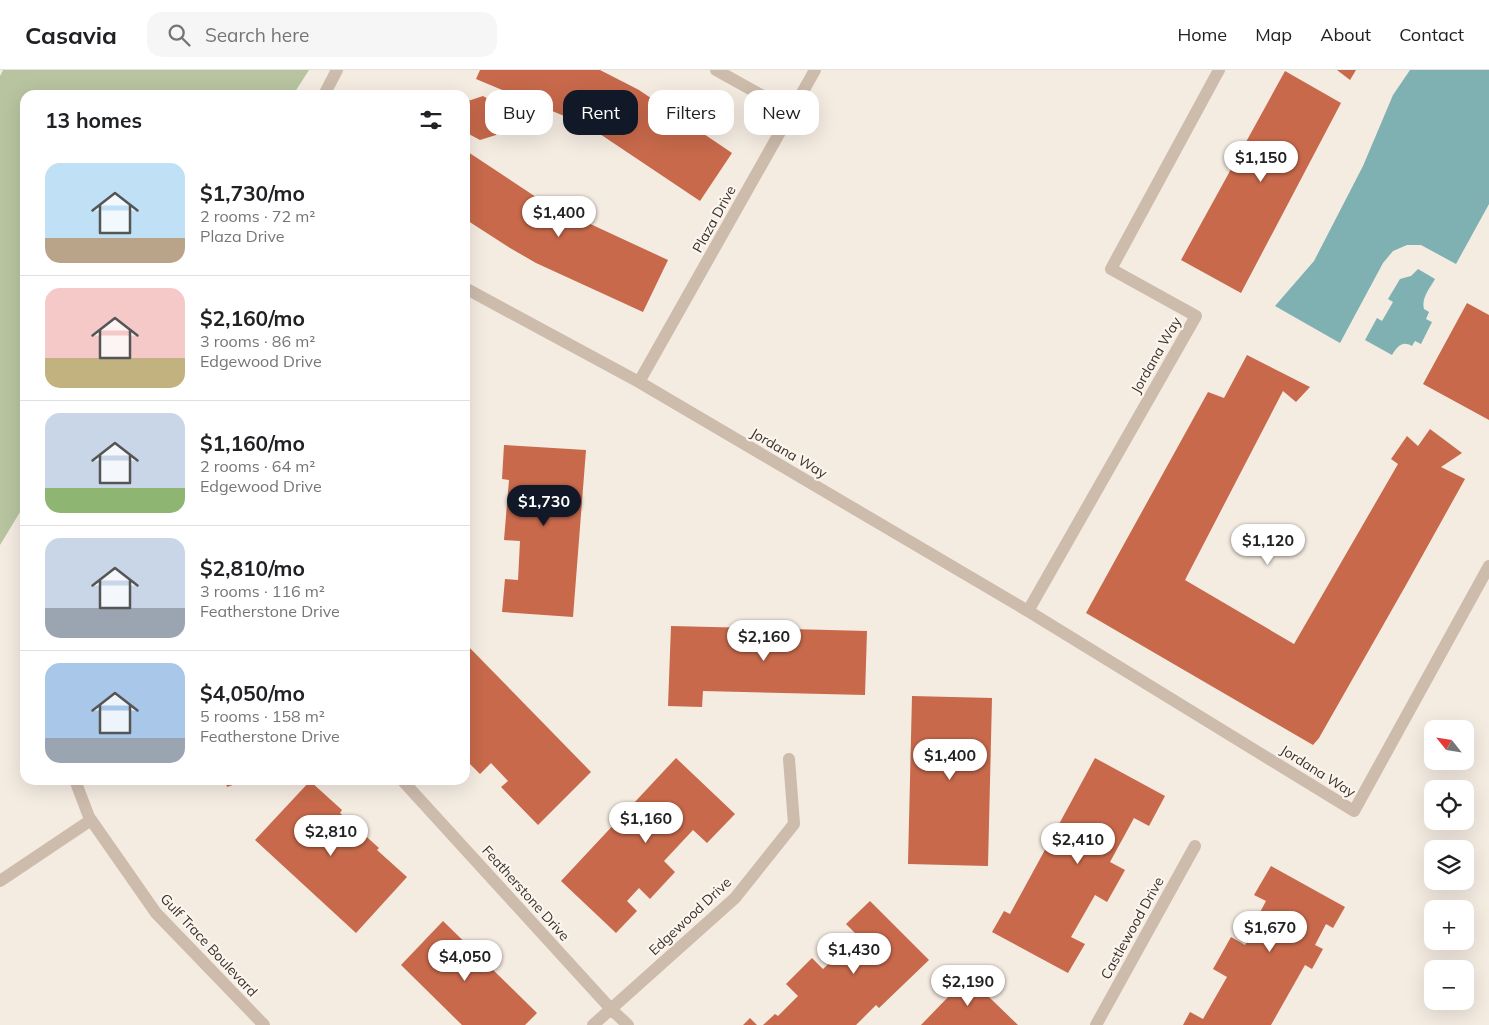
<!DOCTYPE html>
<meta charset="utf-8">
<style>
:root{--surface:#fff;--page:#f6f6f6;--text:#202124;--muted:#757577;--line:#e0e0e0;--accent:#111827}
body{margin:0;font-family:Mulish,sans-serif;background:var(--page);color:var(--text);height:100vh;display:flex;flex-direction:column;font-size:19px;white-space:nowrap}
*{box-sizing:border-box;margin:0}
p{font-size:16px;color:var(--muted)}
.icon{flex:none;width:28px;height:28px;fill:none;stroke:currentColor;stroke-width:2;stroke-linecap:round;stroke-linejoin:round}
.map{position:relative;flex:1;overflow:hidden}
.sheet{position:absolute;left:20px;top:20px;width:450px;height:695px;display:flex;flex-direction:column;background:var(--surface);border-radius:15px;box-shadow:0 5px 20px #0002}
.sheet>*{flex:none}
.guide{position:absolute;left:485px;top:20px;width:475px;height:45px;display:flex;gap:10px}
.needle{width:32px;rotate:300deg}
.fabs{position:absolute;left:1424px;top:650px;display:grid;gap:10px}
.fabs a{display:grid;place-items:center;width:50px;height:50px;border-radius:10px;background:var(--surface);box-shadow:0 5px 20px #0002;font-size:25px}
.price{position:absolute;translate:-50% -42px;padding:0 11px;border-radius:18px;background:#fff;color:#222;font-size:16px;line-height:32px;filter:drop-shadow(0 1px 2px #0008)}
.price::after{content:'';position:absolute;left:50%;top:30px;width:15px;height:11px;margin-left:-8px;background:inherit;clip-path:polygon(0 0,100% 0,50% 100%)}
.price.active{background:var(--accent);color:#fff}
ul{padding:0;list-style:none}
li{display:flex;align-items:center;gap:15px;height:125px;padding:0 25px}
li+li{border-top:1px solid var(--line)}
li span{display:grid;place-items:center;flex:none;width:140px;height:100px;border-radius:15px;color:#555}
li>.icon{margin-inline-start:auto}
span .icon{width:60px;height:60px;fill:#fffc;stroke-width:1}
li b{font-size:21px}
h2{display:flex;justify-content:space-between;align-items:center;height:60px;padding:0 25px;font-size:21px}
.tag{padding:0 18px;border-radius:15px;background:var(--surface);box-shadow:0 5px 20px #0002;font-size:18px;line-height:45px}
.tag.active{background:var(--accent);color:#fff}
header{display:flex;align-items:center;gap:30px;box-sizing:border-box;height:70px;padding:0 25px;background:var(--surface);border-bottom:1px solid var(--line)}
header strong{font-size:24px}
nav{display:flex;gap:28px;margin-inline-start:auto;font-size:18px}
.search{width:350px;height:45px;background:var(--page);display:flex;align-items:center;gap:12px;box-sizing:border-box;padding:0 18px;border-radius:15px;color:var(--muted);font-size:19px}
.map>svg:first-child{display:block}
</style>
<header>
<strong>Casavia</strong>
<div class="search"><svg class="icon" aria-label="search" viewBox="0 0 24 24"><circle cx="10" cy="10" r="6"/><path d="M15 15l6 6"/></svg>Search here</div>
<nav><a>Home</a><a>Map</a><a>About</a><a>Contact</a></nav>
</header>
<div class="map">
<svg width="1489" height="955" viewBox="0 0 1489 955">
<rect width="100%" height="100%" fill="#f4ebe1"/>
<path fill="#b8c4a0" d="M3,0H309L293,25H25V434L0,475V6Z"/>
<path fill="#7fb0b2" d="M1410,0H1489V134L1456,194L1421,175H1407L1393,181L1383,193L1340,273L1275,236L1314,191L1363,96L1393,25Z
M1418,199L1435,209C1430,218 1421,228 1424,239L1429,242L1426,249L1432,252L1421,274L1415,271L1412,276C1402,270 1397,277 1392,285L1365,270L1377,248L1382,251L1393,232L1388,229L1400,209L1411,206Z"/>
<path fill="#c8694b" d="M480,0H600L639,20L732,83L700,131L588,56L476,9Z
M1337,0H1356L1350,10Z
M1285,1L1341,33L1241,223L1181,190Z
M483,26L499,35L503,50L496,65L480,70L465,62V32Z
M465,80L545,133L668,190L643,242L536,193L510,178L465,149Z
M1467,233L1489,245V350L1423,314Z
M1247,285L1310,317L1296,332L1283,321L1185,510L1294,574L1398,394L1391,389L1407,366L1418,376L1430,359L1462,383L1441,397L1465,409L1406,515L1319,668L1313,675L1086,543L1208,322L1224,328Z
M504,375L586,380L573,547L502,542L505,509L518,510L520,471L504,470L509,410L502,409Z
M671,556L867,561L865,625L703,621L702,637L668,636Z
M465,573L591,702L538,755L501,717L508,711L491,693L480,704L465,689Z
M912,626L992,628L988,796L908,794Z
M676,688L735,744L707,773L693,760L664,791L675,802L650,829L639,818L627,831L637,841L616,863L561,811Z
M1095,688L1165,726L1149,756L1134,748L1110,792L1125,800L1107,832L1095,825L1071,867L1085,874L1068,903L992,862L1004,841L1010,844Z
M225,710H247L227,717Z
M310,711L342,740L340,743L379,778L377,780L407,807L356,863L255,770Z
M1271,796L1345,837L1333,858L1326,854L1315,875L1323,879L1312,899L1305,895L1271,955H1183L1190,942L1203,949L1227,907L1213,899L1231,867L1245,875L1260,850L1257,848L1266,831L1254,825Z
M870,831L929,890L879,938L876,935L856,955H763L775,944L778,946L798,926L786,914L812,888L823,899L858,866L846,854Z
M443,851L537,943L525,955H462L401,895Z
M963,902L1018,955H921L950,925L946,920Z
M750,948L757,955H743Z"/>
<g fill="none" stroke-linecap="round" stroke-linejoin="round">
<path stroke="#cdbbac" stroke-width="12" d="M716,0L792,42
M324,25L337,0
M465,218L639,312L1028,541L1354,741L1489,496
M639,312L815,0
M1028,541L1196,246L1111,199L1219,0
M75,710L89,747L156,843L264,955
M402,710L611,939L628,955
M0,811L91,750
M593,955L735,828L794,754L789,689
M1096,955L1195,776"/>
</g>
<g text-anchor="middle" stroke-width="4.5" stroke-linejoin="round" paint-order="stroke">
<g font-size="14" fill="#3b302b" stroke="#fbf5ee">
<text transform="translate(714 149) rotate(-61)" y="5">Plaza Drive</text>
<text transform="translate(1156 285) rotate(-60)" y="5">Jordana Way</text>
<text transform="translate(789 383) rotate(30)" y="5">Jordana Way</text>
<text transform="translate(1318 701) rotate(32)" y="5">Jordana Way</text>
<text transform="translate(526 823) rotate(48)" y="5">Featherstone Drive</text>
<text transform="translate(690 846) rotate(-43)" y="5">Edgewood Drive</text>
<text transform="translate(1132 858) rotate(-61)" y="5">Castlewood Drive</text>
<text transform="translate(209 875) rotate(47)" y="5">Gulf Trace Boulevard</text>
</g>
</g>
</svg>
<div class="fabs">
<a><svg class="needle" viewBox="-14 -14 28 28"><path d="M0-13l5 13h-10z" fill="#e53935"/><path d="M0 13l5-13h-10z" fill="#757577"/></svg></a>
<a><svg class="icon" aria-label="locate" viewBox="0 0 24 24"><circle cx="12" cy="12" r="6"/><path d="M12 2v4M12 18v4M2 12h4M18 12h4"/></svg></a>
<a><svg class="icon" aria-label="layers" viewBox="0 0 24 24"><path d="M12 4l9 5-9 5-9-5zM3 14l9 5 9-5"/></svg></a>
<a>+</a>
<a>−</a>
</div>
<b class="price" style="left:1261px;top:113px">$1,150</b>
<b class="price" style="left:559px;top:168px">$1,400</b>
<b class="price active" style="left:544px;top:457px">$1,730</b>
<b class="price" style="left:1268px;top:496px">$1,120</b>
<b class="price" style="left:764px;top:592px">$2,160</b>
<b class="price" style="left:950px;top:711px">$1,400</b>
<b class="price" style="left:646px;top:774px">$1,160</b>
<b class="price" style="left:331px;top:787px">$2,810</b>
<b class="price" style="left:1078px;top:795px">$2,410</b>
<b class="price" style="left:1270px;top:883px">$1,670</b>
<b class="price" style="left:854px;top:905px">$1,430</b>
<b class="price" style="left:465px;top:912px">$4,050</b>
<b class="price" style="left:968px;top:937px">$2,190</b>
<div class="guide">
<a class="tag">Buy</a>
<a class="tag active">Rent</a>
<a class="tag">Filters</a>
<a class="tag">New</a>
</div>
<section class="sheet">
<h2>13 homes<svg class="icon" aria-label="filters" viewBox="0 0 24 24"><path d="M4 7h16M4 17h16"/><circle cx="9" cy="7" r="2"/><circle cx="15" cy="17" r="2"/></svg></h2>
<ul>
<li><span style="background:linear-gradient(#bfe0f5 75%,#b9a48a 0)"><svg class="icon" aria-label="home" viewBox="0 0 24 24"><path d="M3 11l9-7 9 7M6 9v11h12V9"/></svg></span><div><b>$1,730/mo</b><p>2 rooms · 72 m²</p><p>Plaza Drive</p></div></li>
<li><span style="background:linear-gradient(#f6c9c9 70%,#c2b280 0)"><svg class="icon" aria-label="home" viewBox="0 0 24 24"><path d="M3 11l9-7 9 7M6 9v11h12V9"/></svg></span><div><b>$2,160/mo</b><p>3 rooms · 86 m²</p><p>Edgewood Drive</p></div></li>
<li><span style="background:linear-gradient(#c9d6e8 75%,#8fb573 0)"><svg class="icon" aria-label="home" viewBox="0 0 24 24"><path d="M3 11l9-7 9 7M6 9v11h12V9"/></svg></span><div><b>$1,160/mo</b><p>2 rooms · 64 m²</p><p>Edgewood Drive</p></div></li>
<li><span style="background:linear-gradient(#c9d6e8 70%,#9aa5b1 0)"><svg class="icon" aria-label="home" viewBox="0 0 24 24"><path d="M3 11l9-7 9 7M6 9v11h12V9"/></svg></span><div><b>$2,810/mo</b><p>3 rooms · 116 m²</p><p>Featherstone Drive</p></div></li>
<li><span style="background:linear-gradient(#a9c7e8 75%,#9aa5b1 0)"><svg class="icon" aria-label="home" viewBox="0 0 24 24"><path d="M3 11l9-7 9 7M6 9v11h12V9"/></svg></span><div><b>$4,050/mo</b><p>5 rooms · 158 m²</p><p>Featherstone Drive</p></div></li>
</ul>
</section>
</div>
